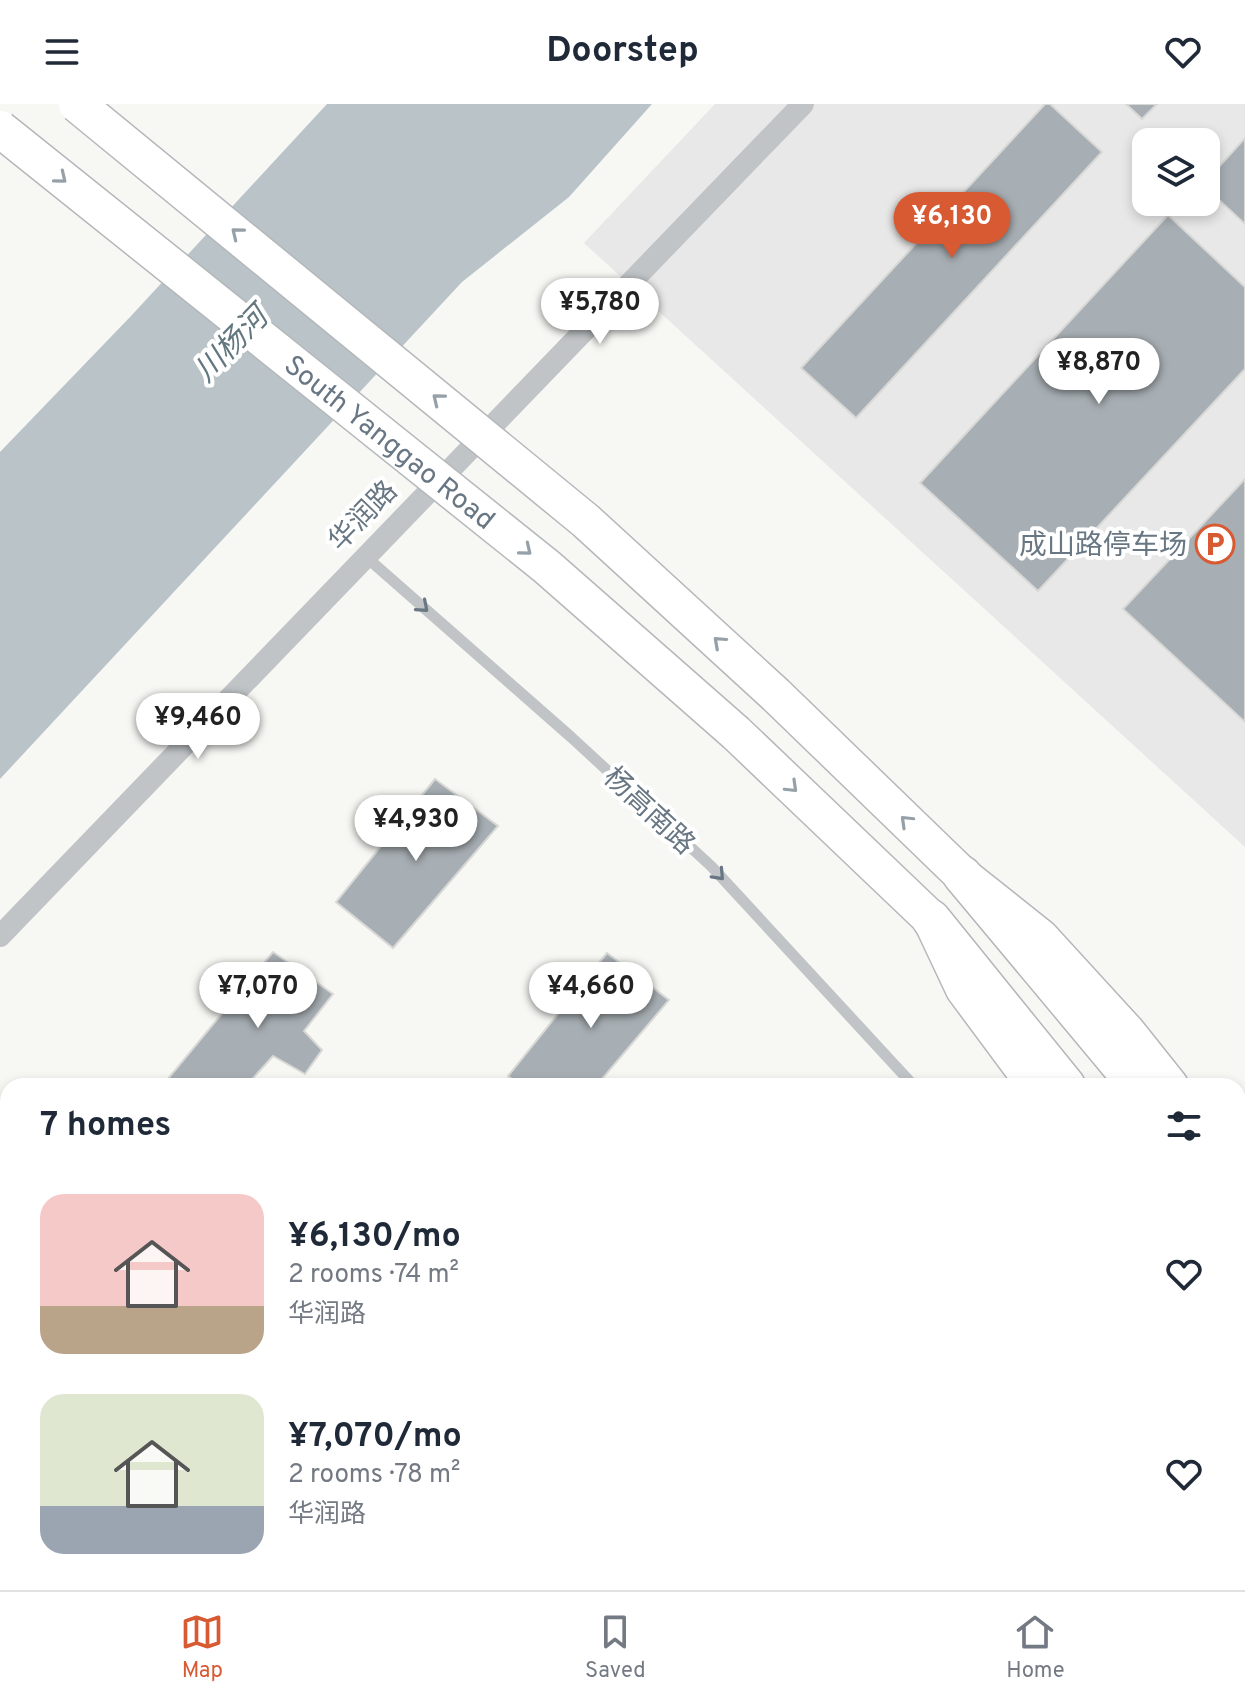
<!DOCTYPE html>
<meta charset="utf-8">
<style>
:root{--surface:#fff;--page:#f2f2f3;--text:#1f2937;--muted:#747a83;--line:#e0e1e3;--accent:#d85a32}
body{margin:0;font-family:Overpass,"Noto Sans SC",sans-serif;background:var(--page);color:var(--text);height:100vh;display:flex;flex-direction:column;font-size:30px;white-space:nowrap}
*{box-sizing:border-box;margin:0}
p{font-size:26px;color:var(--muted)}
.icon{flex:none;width:44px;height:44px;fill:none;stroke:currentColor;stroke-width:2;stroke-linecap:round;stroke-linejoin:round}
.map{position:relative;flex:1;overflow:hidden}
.side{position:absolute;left:0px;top:974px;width:1246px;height:512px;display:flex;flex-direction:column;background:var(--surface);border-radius:24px 24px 0 0;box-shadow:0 4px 12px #0003}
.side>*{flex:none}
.controls{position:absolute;left:1132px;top:24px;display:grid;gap:16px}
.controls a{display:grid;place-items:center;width:88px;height:88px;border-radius:16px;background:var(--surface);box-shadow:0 4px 12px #0003;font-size:40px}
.price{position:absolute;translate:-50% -68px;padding:0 18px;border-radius:28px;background:#fff;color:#222;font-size:26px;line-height:52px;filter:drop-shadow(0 2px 4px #0008)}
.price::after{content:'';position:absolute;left:50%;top:48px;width:24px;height:18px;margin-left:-12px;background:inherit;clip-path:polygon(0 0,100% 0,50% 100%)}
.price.selected{background:var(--accent);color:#fff}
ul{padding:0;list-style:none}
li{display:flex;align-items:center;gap:24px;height:200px;padding:0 40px}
li span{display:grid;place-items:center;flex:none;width:224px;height:160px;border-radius:24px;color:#555}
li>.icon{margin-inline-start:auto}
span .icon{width:96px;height:96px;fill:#fffc;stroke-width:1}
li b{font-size:34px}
h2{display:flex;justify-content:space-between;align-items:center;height:96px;padding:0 40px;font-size:34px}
header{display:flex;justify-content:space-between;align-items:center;height:104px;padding:0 40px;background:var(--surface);font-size:36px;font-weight:700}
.tab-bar{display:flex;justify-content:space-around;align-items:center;height:112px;border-top:2px solid var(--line);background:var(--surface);font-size:22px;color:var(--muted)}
.tab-bar a{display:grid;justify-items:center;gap:4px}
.tab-bar .selected{color:var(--accent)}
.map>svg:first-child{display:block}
</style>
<header><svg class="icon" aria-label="menu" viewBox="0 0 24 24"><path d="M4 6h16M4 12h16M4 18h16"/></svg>Doorstep<svg class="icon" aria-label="heart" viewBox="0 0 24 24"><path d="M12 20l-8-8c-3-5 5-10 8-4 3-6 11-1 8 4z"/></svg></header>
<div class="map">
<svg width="1245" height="1486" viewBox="0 0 1245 1486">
<rect width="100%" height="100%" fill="#f7f7f4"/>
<path fill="#e7e8e7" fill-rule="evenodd" d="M715,0H1245V743L584,139ZM1146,38H1206V98H1146Z"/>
<path fill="#b9c3c8" d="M327,0H652L569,93L462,178L0,675V348L131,212Z"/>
<path fill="#a8afb4" stroke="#d8d8d6" stroke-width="2" d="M1045,0H1050L1102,48L856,314L801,264Z
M1126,0H1157L1142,15Z
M1245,34V120L1206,84V77Z
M1168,111L1245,183V265L1038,487L920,379Z
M1245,375V618L1123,505Z
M435,675L498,722L393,844L336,798Z
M273,848L333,890L304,927L322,946L305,970L273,952L246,982H162Z
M607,849L669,896L596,982H520L508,972Z
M0,1181L8,1186V1234L3,1240L8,1245V1279L5,1284L0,1281Z
M25,1478H125L118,1486H19Z
M240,1478H338L332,1486H233Z"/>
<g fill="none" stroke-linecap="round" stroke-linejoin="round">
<g stroke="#b4b8bb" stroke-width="39">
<path id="primary" d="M776,591L962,771L1040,833L1127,928L1170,982
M736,629L931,815L964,885L1036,982
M1238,1069L1245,1078
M1238,1248L1245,1258"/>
</g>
<g stroke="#b3b7ba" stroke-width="41">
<path id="trunk" d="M962,771L1138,982
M931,815L1066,982
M1238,1111L1245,1120
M1238,1208L1245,1217"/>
</g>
<path stroke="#c0c4c7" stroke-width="11" d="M365,452L571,633L711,762L914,982
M1238,1277L1245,1281"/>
<path stroke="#c0c4c7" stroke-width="22" d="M0,832L803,0"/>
<use href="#primary" stroke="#fff" stroke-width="36"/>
<use href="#trunk" stroke="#fff" stroke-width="38"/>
<g stroke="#b4b8bb" stroke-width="39" stroke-linecap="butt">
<g id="primary-bridge">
<path d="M77,0L586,417L776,591"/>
<path id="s1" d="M0,25L547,463L736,629"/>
</g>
</g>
<use href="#primary-bridge" stroke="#fff" stroke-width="36"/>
</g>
<defs><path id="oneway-chevron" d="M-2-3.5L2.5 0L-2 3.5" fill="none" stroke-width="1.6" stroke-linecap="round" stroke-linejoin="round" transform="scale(2)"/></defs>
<g stroke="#95a0a8">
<use href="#oneway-chevron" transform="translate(61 74) rotate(39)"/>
<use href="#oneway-chevron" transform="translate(237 129) rotate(-141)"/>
<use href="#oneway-chevron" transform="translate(438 295) rotate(-141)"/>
<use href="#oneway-chevron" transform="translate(526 446) rotate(39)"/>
<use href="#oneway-chevron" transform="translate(719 538) rotate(-138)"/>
<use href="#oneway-chevron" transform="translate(792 683) rotate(44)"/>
<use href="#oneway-chevron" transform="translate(906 717) rotate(-136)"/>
</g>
<g stroke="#687783">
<use href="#oneway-chevron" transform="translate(423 503) rotate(41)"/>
<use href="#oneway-chevron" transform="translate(719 771) rotate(47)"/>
</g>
<defs>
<g id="parking-ring" transform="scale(2)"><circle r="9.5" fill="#fff" stroke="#d85a32" stroke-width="1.5"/><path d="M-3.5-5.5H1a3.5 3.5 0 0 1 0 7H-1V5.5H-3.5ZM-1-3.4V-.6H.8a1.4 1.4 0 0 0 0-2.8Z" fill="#d85a32"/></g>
</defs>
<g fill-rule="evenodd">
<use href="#parking-ring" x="1215" y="440"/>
</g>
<g text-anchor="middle" stroke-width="8" stroke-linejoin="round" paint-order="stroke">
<g font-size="28" fill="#687783" stroke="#fff">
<text dy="10" stroke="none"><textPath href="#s1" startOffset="500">South Yanggao Road</textPath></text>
<text transform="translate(362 411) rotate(-46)" y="10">华润路</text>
<text transform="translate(650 706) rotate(43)" y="10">杨高南路</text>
</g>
<g font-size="28" fill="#687783" stroke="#fff" text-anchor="end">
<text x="1187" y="450">成山路停车场</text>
</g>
<g font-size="30" font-style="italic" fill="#63777f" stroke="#fff">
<text transform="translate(231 240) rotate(-46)" y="10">川杨河</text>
</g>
</g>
</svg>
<div class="controls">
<a><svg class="icon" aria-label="layers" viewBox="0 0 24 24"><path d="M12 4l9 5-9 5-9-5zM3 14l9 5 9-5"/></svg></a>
</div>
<b class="price selected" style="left:952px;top:156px">¥6,130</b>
<b class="price" style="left:600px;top:242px">¥5,780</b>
<b class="price" style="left:1099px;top:302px">¥8,870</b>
<b class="price" style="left:198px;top:657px">¥9,460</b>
<b class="price" style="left:416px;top:759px">¥4,930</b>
<b class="price" style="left:258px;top:926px">¥7,070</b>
<b class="price" style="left:591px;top:926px">¥4,660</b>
<section class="side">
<h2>7 homes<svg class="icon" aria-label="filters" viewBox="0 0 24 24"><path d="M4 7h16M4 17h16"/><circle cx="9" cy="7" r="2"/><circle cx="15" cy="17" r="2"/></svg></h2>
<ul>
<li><span style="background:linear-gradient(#f6c9c9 70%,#b9a48a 0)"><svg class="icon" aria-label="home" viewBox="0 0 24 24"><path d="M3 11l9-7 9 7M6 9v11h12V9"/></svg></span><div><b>¥6,130/mo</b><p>2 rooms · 74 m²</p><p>华润路</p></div><svg class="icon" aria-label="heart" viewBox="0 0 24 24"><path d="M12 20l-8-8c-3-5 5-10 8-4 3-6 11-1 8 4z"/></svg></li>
<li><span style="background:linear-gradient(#dfe7d0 70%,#9aa5b1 0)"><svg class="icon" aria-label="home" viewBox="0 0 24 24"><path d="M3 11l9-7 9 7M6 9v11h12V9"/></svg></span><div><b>¥7,070/mo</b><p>2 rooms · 78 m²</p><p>华润路</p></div><svg class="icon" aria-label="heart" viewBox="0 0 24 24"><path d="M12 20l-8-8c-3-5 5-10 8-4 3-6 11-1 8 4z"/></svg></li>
</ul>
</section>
</div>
<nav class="tab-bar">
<a class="selected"><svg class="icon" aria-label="map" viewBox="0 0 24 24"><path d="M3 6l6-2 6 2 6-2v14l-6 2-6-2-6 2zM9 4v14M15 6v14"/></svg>Map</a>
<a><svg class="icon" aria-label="saved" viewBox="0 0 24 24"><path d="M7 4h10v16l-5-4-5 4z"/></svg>Saved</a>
<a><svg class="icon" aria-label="home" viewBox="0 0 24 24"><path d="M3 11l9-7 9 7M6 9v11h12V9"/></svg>Home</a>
</nav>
